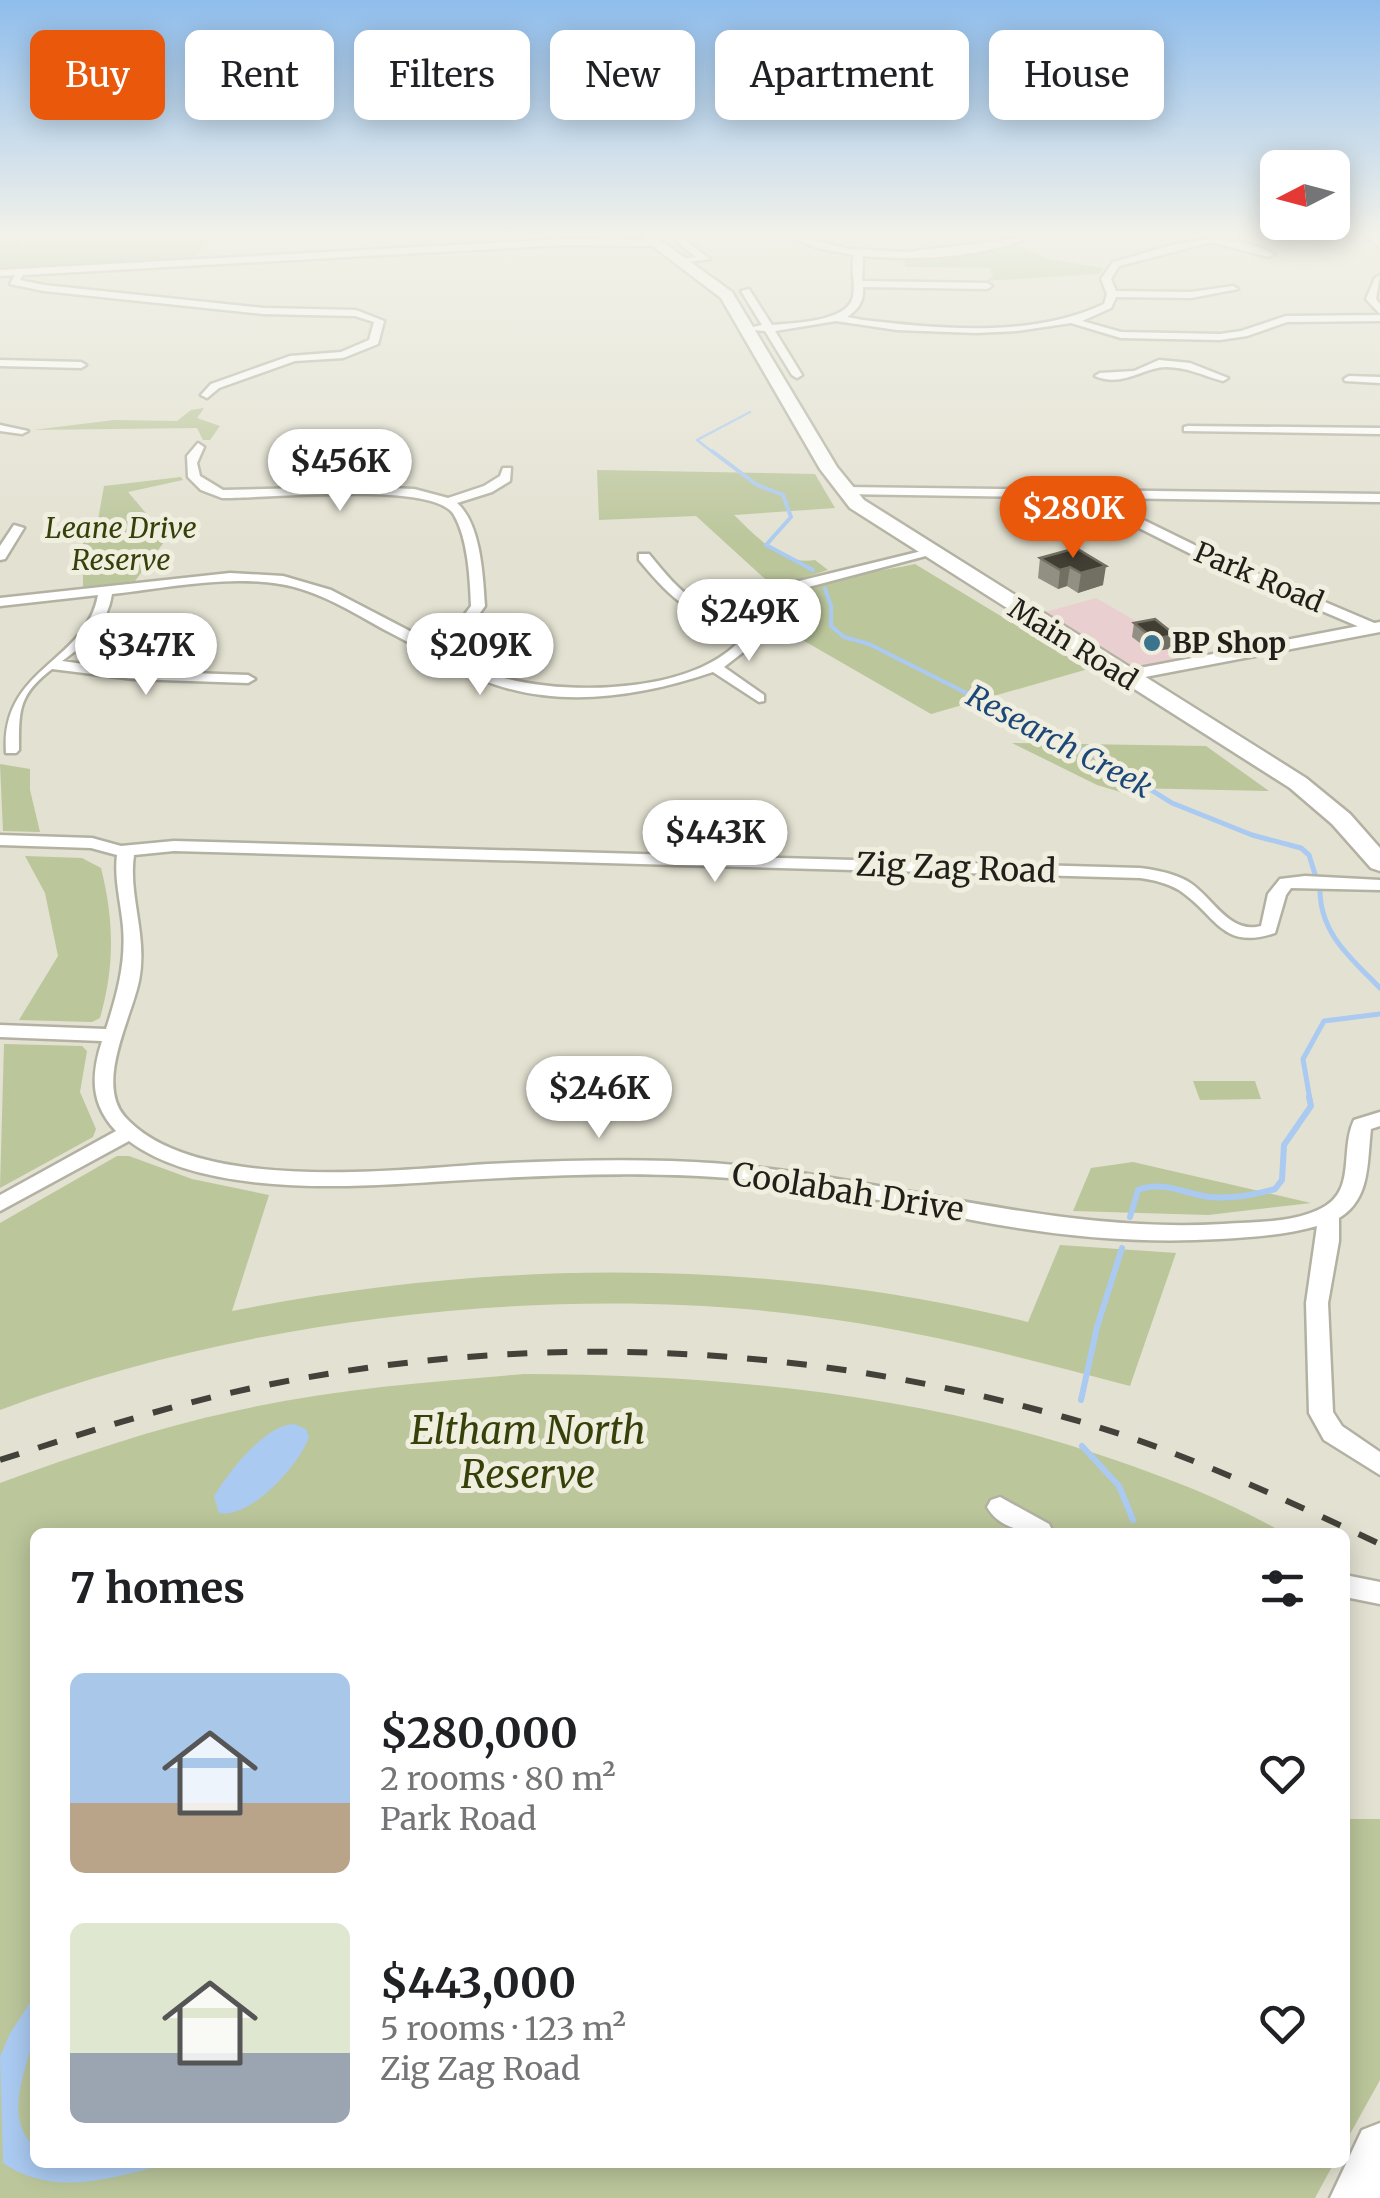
<!DOCTYPE html>
<meta charset="utf-8">
<style>
:root{--surface:#fff;--page:#f2f2f2;--text:#202124;--muted:#757577;--accent:#ea580c}
body{margin:0;font-family:Merriweather,serif;background:var(--page);color:var(--text);height:100vh;display:flex;flex-direction:column;font-size:38px;white-space:nowrap}
*{box-sizing:border-box;margin:0}
p{font-size:32px;color:var(--muted)}
.icon{flex:none;width:55px;height:55px;fill:none;stroke:currentColor;stroke-width:2;stroke-linecap:round;stroke-linejoin:round}
.map{position:relative;flex:1;overflow:hidden}
.drawer{position:absolute;left:30px;top:1528px;width:1320px;height:640px;display:flex;flex-direction:column;background:var(--surface);border-radius:15px;box-shadow:0 5px 25px #0003}
.drawer>*{flex:none}
.guide{position:absolute;left:30px;top:30px;width:1320px;height:90px;display:flex;gap:20px}
.needle{width:65px;rotate:264deg}
.buttons{position:absolute;left:1260px;top:150px;display:grid;gap:20px}
.buttons a{display:grid;place-items:center;width:90px;height:90px;border-radius:15px;background:var(--surface);box-shadow:0 5px 25px #0003;font-size:50px}
.price{position:absolute;translate:-50% -85px;padding:0 22px;border-radius:35px;background:#fff;color:#222;font-size:32px;line-height:65px;filter:drop-shadow(0 2px 5px #0008)}
.price::after{content:'';position:absolute;left:50%;top:60px;width:30px;height:22px;margin-left:-15px;background:inherit;clip-path:polygon(0 0,100% 0,50% 100%)}
.price.on{background:var(--accent);color:#fff}
ul{padding:0;list-style:none}
li{display:flex;align-items:center;gap:30px;height:250px;padding:0 40px}
li span{display:grid;place-items:center;flex:none;width:280px;height:200px;border-radius:15px;color:#555}
li>.icon{margin-inline-start:auto}
span .icon{width:120px;height:120px;fill:#fffc;stroke-width:1}
li b{font-size:42px}
h2{display:flex;justify-content:space-between;align-items:center;height:120px;padding:0 40px;font-size:42px}
.tag{padding:0 35px;border-radius:15px;background:var(--surface);box-shadow:0 5px 25px #0003;font-size:35px;line-height:90px}
.tag.on{background:var(--accent);color:#fff}
.map>svg:first-child{display:block}
</style>
<div class="map">
<svg width="1380" height="2198" viewBox="0 0 1380 2198">
<rect width="100%" height="100%" fill="#e3e1d1"/>
<path fill="#eacfd0" d="M1096,598L1194,655L1133,667L1045,612Z"/>
<path fill="#bbc69b" d="M69,237H270L211,241L190,261L0,270V238H26L19,247Z
M1013,244L1049,259L1103,268L1099,274L985,281L993,277L990,268L905,267L904,257L977,252Z
M204,408L197,418L220,426L210,440H203L197,428L33,430L114,420L177,421L191,410Z
M597,470L815,474L835,508L734,515C756,536 782,566 815,560L828,570L774,587L696,516L599,520Z
M181,477L183,480L128,492L167,538L135,581L83,587V541L98,520L104,486Z
M915,564L1088,669L931,714L773,623C792,576 872,574 915,564Z
M1012,743L1206,746L1269,791L1129,788L1134,796L1097,785Z
M0,764L30,769V790L40,832L3,831Z
M25,856L82,858L101,868C114,920 115,965 100,1018L92,1022L19,1020L58,956L45,893Z
M4,1044L82,1046L87,1051L80,1092L96,1129L93,1137L0,1188Z
M1193,1081H1255L1261,1099L1200,1100Z
M117,1156H129L192,1179L269,1195L232,1311C495,1259 766,1257 1028,1322L1060,1245L1176,1253L1130,1386C1039,1362 950,1338 857,1323C587,1278 256,1313 0,1410V1223Z
M1133,1162L1311,1203L1208,1215L1073,1211L1091,1168Z
M524,1374C726,1375 924,1394 1115,1460C1173,1480 1230,1502 1282,1532H35V2162L1334,2163L1315,2198H0V1483C77,1455 155,1428 235,1411C330,1389 428,1382 524,1374Z
M1345,1819H1380V2080L1345,2143Z"/>
<path fill="#aacaf1" d="M294,1424L306,1429L309,1437C300,1464 250,1520 219,1513L214,1497C227,1473 266,1424 294,1424Z
M35,1995C35,2006 36,2017 35,2028C30,2066 0,2115 35,2147V2162L171,2163C112,2178 54,2198 3,2163L0,2057L9,2035Z"/>
<g fill="none" stroke-linecap="round" stroke-linejoin="round">
<path stroke="#aacaf1" stroke-width="2.5" d="M715,454L697,440L750,412"/>
<path stroke="#aacaf1" stroke-width="4" d="M712,451L757,485L783,495L791,517L766,545L813,570
M825,589L831,606V626L844,637L869,644L1048,734"/>
<path stroke="#aacaf1" stroke-width="5" d="M1044,731L1098,757L1172,803L1252,835L1301,848L1309,855L1315,874
M1320,890C1320,934 1352,959 1380,988
M1310,1100L1303,1059L1324,1021L1380,1014"/>
<path stroke="#aacaf1" stroke-width="6" d="M1130,1217L1138,1190C1163,1180 1185,1194 1210,1197C1232,1199 1254,1195 1275,1189L1282,1180L1284,1145L1311,1106L1309,1097
M1081,1400L1097,1327L1122,1248
M1082,1446L1119,1486L1133,1520"/>
<g stroke="#b3b1a2" stroke-width="5">
<path id="minor" d="M671,237H681L710,259L680,263V259L696,257Z
M788,237H802L849,249L908,252L1029,237C981,258 915,261 863,256L862,281L987,283L992,286L987,289L863,287C864,301 859,309 847,317L863,320C940,329 1032,338 1104,304L1107,294L1101,279L1113,262C1174,246 1214,225 1274,254L1269,257L1211,242L1119,266L1111,279L1116,291L1191,292L1233,286L1238,289L1191,298L1116,297L1111,308L1082,321L1121,332L1220,334L1241,331L1286,316L1380,315V321L1287,322L1247,336L1220,340L1121,338L1071,323L1017,331L976,333L897,330L836,321L775,331L802,375L797,378L792,375L765,331L744,329L762,325L741,291L749,289L772,325C793,323 849,322 853,296C856,282 850,270 854,255L817,248Z
M1367,237H1377L1380,248Z
M563,239L655,240L660,243L655,246L563,245L23,275L20,280L44,285L264,308L356,310L384,321L378,344L343,358L295,361L219,388L207,398L201,395L211,384L290,356L341,352L369,340L374,322L355,316L264,314L44,291L10,284L15,275L0,276V270Z
M1380,275L1376,299L1380,304V314L1366,299L1375,278Z
M0,360L81,362L86,365L81,368L0,366Z
M1159,360L1190,363L1228,378L1223,381C1204,376 1187,367 1166,367C1144,367 1122,388 1095,376L1100,373L1134,371Z
M1349,376L1380,377V383L1345,381L1344,379Z
M0,425L28,431L22,434L0,431Z
M1188,426L1380,428V434L1184,431V427Z
M198,443L204,447L197,463L200,476L223,490L349,487L354,463L373,452L379,456L364,468L361,487L414,489L448,498L484,486L500,476L503,468H511L510,481L492,492L457,503C481,524 483,576 485,606L469,628L437,645C455,655 474,667 492,674C558,698 713,696 750,626C693,619 675,603 639,560V554H649C683,596 699,612 754,618L764,601L791,583L930,549L937,553L801,589L775,606L755,643L724,667L764,695V701L759,702L713,672C640,697 555,710 480,679C448,666 417,646 385,630C352,612 318,590 280,584C225,575 167,588 112,594C107,626 87,643 62,661L133,671L248,675L255,679L248,683L133,679L52,669C18,695 19,710 19,750L16,753H6C0,667 86,663 98,595L0,606V598L230,573L283,576L331,590L427,640L459,622L471,606C470,579 468,539 454,515C434,480 265,499 222,498L201,490L188,477L187,456Z
M845,487L1380,494V502L1106,498L1111,504L1219,557L1379,625L1380,629L1369,631L1209,563L1103,510L1092,498L841,494L839,491Z
M14,525L24,528L5,559L0,560V546Z
M0,835L92,838L121,846L174,841L1140,868C1156,870 1173,873 1187,881C1212,895 1228,935 1261,926L1268,894L1280,879L1305,876L1380,880V890L1291,888L1286,895L1275,933C1221,951 1217,915 1179,890C1167,883 1154,880 1140,878L174,851L134,855C128,897 148,935 139,981C131,1019 95,1083 125,1117C195,1194 394,1170 488,1164C549,1161 610,1159 671,1161C858,1166 1035,1235 1223,1224C1253,1222 1290,1223 1318,1210C1358,1193 1339,1152 1354,1120L1380,1112V1126L1371,1129C1367,1161 1371,1199 1339,1218V1241L1328,1303L1333,1412L1342,1426L1380,1452V1475L1324,1440L1309,1413L1306,1303L1317,1226C1285,1235 1253,1237 1220,1239C1137,1244 1054,1236 972,1220C913,1208 854,1193 794,1185C679,1169 562,1174 447,1181C357,1187 205,1198 129,1141L0,1211V1195L116,1131C90,1104 91,1075 102,1041L0,1037V1025L106,1029C117,995 126,963 123,927C121,903 114,879 117,855L91,848L0,845Z
M1000,1497L1049,1524L1053,1532C1027,1532 1001,1531 987,1507L991,1500Z
M1345,1575L1380,1582V1604L1345,1597Z"/>
</g>
<g stroke="#b3b1a2" stroke-width="5">
<path id="tertiary" d="M1380,622V632L1124,681L1115,676L1124,671Z"/>
</g>
<g stroke="#b3b1a2" stroke-width="5">
<path id="primary" d="M641,237H656L732,292L837,467L864,500L1306,778L1350,814L1380,848V871L1371,868L1332,824L1290,788L850,508L820,469L721,298Z
M1380,2123V2198H1330L1362,2130Z"/>
</g>
<use href="#minor" fill="#fff" fill-rule="evenodd"/>
<use href="#tertiary" fill="#fff" fill-rule="evenodd"/>
<use href="#primary" fill="#fff" fill-rule="evenodd"/>
<path stroke="#42413a" stroke-width="6" stroke-dasharray="20 20" stroke-linecap="butt" d="M0,1460C87,1432 173,1404 262,1386C530,1331 801,1343 1064,1417C1173,1447 1278,1496 1380,1544"/>
</g>
<path fill="#929082" d="M1076,548L1103,585L1078,593L1067,586L1058,589L1038,578L1040,558Z
M1134,623L1173,648L1152,652L1132,637Z"/>
<path fill="#727062" d="M1106,566L1103,585L1078,593L1081,573Z
M1070,567L1067,586L1058,589L1060,570Z
M1175,635L1173,648L1152,652L1154,639Z"/>
<path fill="#413f33" stroke="#727062" stroke-width="2.5" d="M1076,548L1106,566L1081,573L1070,567L1060,570L1040,558Z
M1155,619L1175,635L1154,639L1134,623Z"/>
<linearGradient id="sky" x2="0" y2="1"><stop stop-color="#8fbdec"/><stop offset="0.43" stop-color="#f2f2ea"/><stop offset="1" stop-color="#f2f2ea" stop-opacity="0"/></linearGradient>
<rect width="1380" height="545" fill="url(#sky)"/>
<circle fill="#3a748d" stroke="#f0eedf" stroke-width="4" cx="1152" cy="643" r="10"/>
<g text-anchor="middle" stroke-width="10" stroke-linejoin="round" paint-order="stroke">
<g font-size="28" font-style="italic" fill="#364009" stroke="#f0eedf">
<text x="121" y="538">Leane Drive<tspan x="121" dy="32">Reserve</tspan></text>
</g>
<g font-size="28" fill="#201f1a" stroke="#f0eedf">
<text transform="translate(1259 577) rotate(23)" y="10">Park Road</text>
<text transform="translate(1073 644) rotate(32)" y="10">Main Road</text>
</g>
<g font-size="28" font-weight="bold" fill="#201f1a" stroke="#f0eedf" text-anchor="start">
<text x="1172" y="653">BP Shop</text>
</g>
<g font-size="30" font-style="italic" fill="#1c4778" stroke="#f0eedf">
<text transform="translate(1059 742) rotate(28)" y="10">Research Creek</text>
</g>
<g font-size="32" fill="#201f1a" stroke="#f0eedf">
<text transform="translate(956 868) rotate(2)" y="11">Zig Zag Road</text>
<text transform="translate(848 1192) rotate(9)" y="11">Coolabah Drive</text>
</g>
<g font-size="38" font-style="italic" fill="#364009" stroke="#f0eedf">
<text x="528" y="1444">Eltham North<tspan x="528" dy="44">Reserve</tspan></text>
</g>
</g>
</svg>
<div class="buttons">
<a><svg class="needle" viewBox="-14 -14 28 28"><path d="M0-13l5 13h-10z" fill="#e53935"/><path d="M0 13l5-13h-10z" fill="#757577"/></svg></a>
</div>
<b class="price" style="left:340px;top:514px">$456K</b>
<b class="price on" style="left:1073px;top:561px">$280K</b>
<b class="price" style="left:749px;top:664px">$249K</b>
<b class="price" style="left:146px;top:698px">$347K</b>
<b class="price" style="left:480px;top:698px">$209K</b>
<b class="price" style="left:715px;top:885px">$443K</b>
<b class="price" style="left:599px;top:1141px">$246K</b>
<div class="guide">
<a class="tag on">Buy</a>
<a class="tag">Rent</a>
<a class="tag">Filters</a>
<a class="tag">New</a>
<a class="tag">Apartment</a>
<a class="tag">House</a>
</div>
<section class="drawer">
<h2>7 homes<svg class="icon" aria-label="filters" viewBox="0 0 24 24"><path d="M4 7h16M4 17h16"/><circle cx="9" cy="7" r="2"/><circle cx="15" cy="17" r="2"/></svg></h2>
<ul>
<li><span style="background:linear-gradient(#a9c7e8 65%,#b9a48a 0)"><svg class="icon" aria-label="home" viewBox="0 0 24 24"><path d="M3 11l9-7 9 7M6 9v11h12V9"/></svg></span><div><b>$280,000</b><p>2 rooms · 80 m²</p><p>Park Road</p></div><svg class="icon" aria-label="heart" viewBox="0 0 24 24"><path d="M12 20l-8-8c-3-5 5-10 8-4 3-6 11-1 8 4z"/></svg></li>
<li><span style="background:linear-gradient(#dfe7d0 65%,#9aa5b1 0)"><svg class="icon" aria-label="home" viewBox="0 0 24 24"><path d="M3 11l9-7 9 7M6 9v11h12V9"/></svg></span><div><b>$443,000</b><p>5 rooms · 123 m²</p><p>Zig Zag Road</p></div><svg class="icon" aria-label="heart" viewBox="0 0 24 24"><path d="M12 20l-8-8c-3-5 5-10 8-4 3-6 11-1 8 4z"/></svg></li>
</ul>
</section>
</div>
